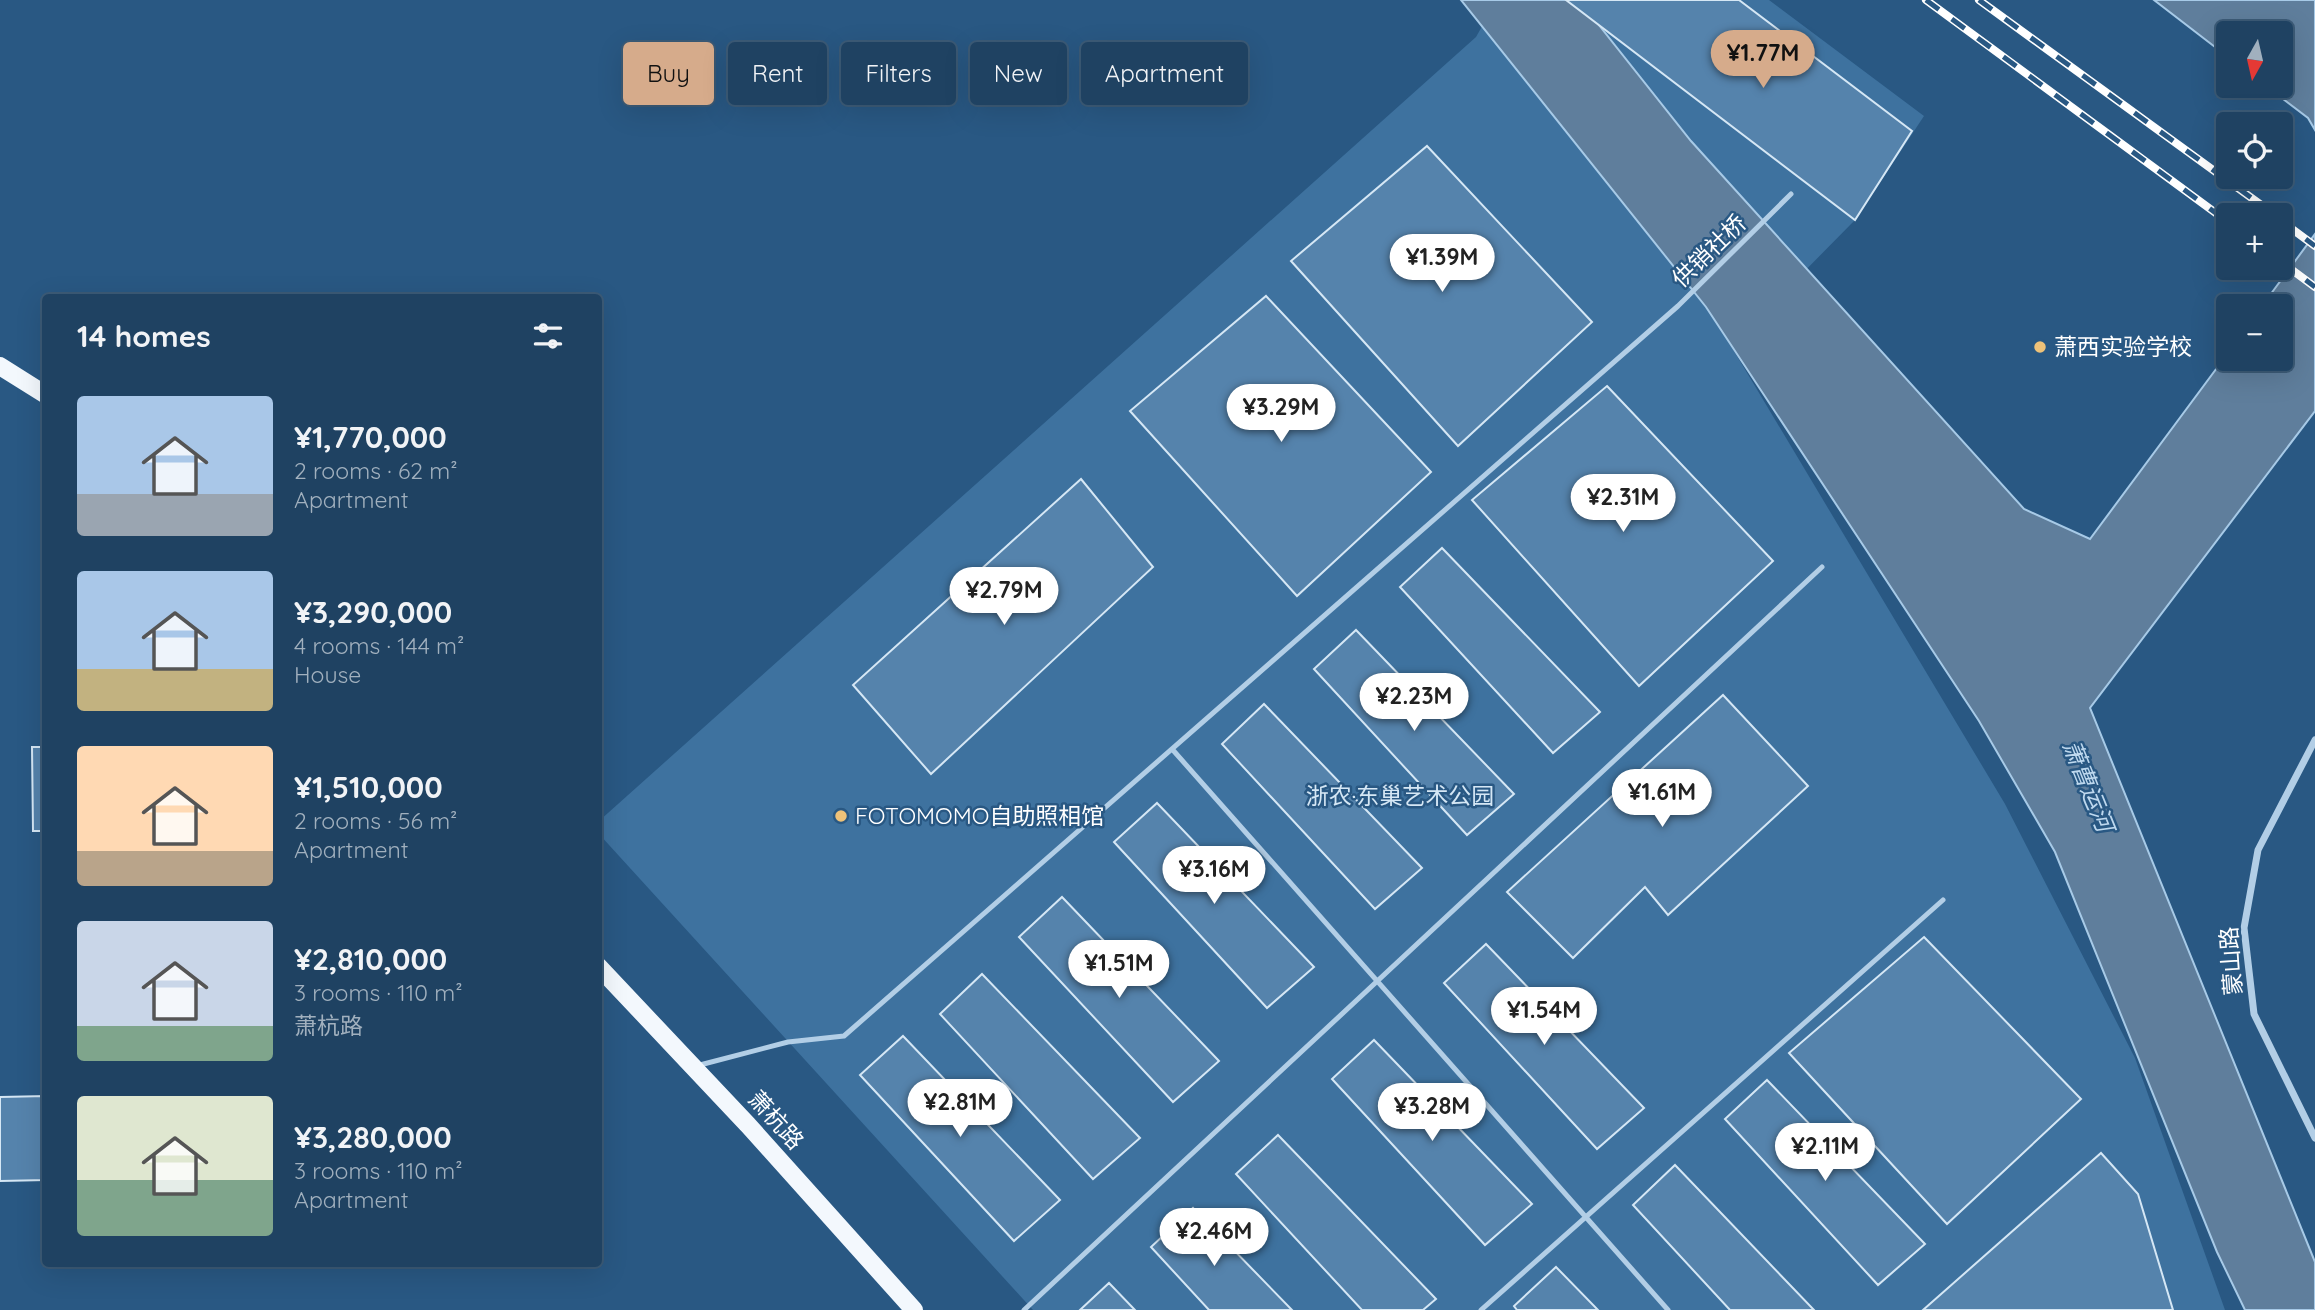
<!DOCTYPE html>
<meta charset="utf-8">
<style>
:root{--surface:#1f4262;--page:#274968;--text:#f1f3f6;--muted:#a1b0be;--line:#3c5b77;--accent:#d6ab8b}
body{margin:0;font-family:Quicksand,"Noto Sans SC",sans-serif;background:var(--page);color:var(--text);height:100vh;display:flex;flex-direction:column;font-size:26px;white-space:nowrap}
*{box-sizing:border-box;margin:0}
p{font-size:23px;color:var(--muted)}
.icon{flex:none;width:38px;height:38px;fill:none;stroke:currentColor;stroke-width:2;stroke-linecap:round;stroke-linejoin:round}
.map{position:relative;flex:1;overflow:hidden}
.details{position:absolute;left:42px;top:294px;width:560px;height:973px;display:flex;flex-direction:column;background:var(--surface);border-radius:7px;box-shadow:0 7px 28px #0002,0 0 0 2px var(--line)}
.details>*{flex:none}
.guide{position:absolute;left:623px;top:42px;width:665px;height:63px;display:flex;gap:14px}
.needle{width:46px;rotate:188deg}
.tools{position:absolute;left:2216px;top:21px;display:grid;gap:14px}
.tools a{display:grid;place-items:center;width:77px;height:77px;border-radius:7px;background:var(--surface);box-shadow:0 7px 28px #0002,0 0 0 2px var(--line);font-size:35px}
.price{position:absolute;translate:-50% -60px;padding:0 16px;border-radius:24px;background:#fff;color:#222;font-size:23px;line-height:46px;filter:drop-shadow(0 2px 4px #0008)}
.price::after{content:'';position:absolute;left:50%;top:42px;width:21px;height:16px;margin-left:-10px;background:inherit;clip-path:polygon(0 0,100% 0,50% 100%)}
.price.selected{background:var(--accent);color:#111}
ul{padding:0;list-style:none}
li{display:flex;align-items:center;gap:21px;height:175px;padding:0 35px}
li span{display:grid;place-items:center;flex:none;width:196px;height:140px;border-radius:7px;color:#555}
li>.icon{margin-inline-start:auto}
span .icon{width:84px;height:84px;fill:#fffc;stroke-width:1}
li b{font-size:30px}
h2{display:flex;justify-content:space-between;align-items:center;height:84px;padding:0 35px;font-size:30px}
.chip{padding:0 24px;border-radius:7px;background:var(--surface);box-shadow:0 7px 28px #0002,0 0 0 2px var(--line);font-size:24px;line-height:63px}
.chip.selected{background:var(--accent);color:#111}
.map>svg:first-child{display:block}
</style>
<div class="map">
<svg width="2315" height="1310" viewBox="0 0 2315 1310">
<rect width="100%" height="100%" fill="#295883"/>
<path fill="#3e729f" d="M1497,0H1769L1924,116L1855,220L1788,288L1719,326L2005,804L2135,1058L2225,1310H1033L599,834V821L1476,37Z"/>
<path fill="#5f7e9c" stroke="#a7cae7" stroke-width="2" d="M1461,0H1579L1691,141L2024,509L2090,539L2228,353V359H2280V306H2262L2315,234V411L2090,708L2315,1262V1310H2245L2217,1252L2055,852L1979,721L1706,307Z
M2154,0H2315V130L2308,118L2266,86H2280V33H2228V57Z"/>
<path fill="#5583ac" stroke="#d5e7f5" stroke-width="2" d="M1566,0H1739L1912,131L1855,220Z
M1427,146L1592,322L1458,446L1291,261Z
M1266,296L1431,472L1297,596L1130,411Z
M1607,386L1773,561L1639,686L1472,500Z
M1081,479L1153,567L931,774L853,685Z
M1442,548L1600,712L1553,753L1400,587Z
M1356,630L1514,794L1467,835L1314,669Z
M1723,695L1808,786L1668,915L1645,887L1573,958L1507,892Z
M1264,704L1422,868L1375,909L1222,744Z
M32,747H46V831H33Z
M1157,803L1314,967L1267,1008L1114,842Z
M1062,897L1219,1061L1173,1102L1019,937Z
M1924,937L2081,1099L1947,1224L1789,1053Z
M1486,944L1644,1108L1597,1149L1444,983Z
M982,974L1140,1138L1093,1179L940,1014Z
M903,1036L1060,1200L1014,1241L860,1075Z
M1374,1040L1532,1204L1485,1245L1332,1079Z
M1767,1080L1925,1244L1878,1285L1725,1119Z
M46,1096V1180L0,1181V1097Z
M1278,1135L1436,1299L1423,1310H1362L1236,1174Z
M2101,1153L2138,1194L2173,1310H1923Z
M1675,1165L1814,1310H1730L1633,1205Z
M1193,1208L1292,1310H1209L1151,1247Z
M1556,1267L1598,1310H1517L1514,1306Z
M1109,1283L1135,1310H1080Z"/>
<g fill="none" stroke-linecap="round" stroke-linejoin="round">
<path stroke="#b2cee6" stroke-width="5" d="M1172,749L1668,1310
M696,1066L788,1042L844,1036L1678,306L1791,194
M1024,1310L1822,567
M1481,1310L1943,900"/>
<path stroke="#b2cee6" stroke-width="7" d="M2315,740L2258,850L2244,928L2254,1014L2315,1138"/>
<path stroke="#f3f8fd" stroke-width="18" d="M0,366L46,395
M598,966L748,1125L914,1310"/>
<g stroke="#fff" stroke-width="8">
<path id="rail" d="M1926,0L2228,222
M1979,0L2275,215
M2280,220L2315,246
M2280,261L2315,287"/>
</g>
<use href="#rail" stroke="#295883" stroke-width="5" stroke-dasharray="16" stroke-linecap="butt"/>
</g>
<g fill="#eec279" stroke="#295883" stroke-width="2.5">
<circle cx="2040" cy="347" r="7"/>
<circle cx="841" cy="816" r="7"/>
</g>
<g text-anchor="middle" stroke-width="5" stroke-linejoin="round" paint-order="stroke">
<g font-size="23" fill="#fff" stroke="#295883">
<text transform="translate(1709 251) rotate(-44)" y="8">供销社桥</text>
<text transform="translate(2231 961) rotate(-94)" y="8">蒙山路</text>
<text transform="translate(776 1120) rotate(48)" y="8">萧杭路</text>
</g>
<g font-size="23" fill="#fff" stroke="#295883" text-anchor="start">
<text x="2054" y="355">萧西实验学校</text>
<text x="855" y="824">FOTOMOMO自助照相馆</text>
</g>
<g font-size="23" fill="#d5e7f5" stroke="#295883">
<text x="1400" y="804">浙农·东巢艺术公园</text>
</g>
<g font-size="24" font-style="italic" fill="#bed8ee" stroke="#295883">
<text transform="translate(2088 786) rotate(68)" y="8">萧曹运河</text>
</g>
</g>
</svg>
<div class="tools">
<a><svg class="needle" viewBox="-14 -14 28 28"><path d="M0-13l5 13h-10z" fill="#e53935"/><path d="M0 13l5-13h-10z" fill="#a1b0be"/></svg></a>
<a><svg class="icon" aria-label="locate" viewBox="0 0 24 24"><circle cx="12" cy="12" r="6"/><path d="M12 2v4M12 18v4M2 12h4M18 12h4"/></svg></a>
<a>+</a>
<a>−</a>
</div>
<b class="price selected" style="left:1763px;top:90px">¥1.77M</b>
<b class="price" style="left:1442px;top:294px">¥1.39M</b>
<b class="price" style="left:1281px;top:444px">¥3.29M</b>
<b class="price" style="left:1623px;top:534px">¥2.31M</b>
<b class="price" style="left:1004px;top:627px">¥2.79M</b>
<b class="price" style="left:1414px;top:733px">¥2.23M</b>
<b class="price" style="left:1662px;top:829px">¥1.61M</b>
<b class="price" style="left:1214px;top:906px">¥3.16M</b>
<b class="price" style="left:1119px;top:1000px">¥1.51M</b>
<b class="price" style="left:1544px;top:1047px">¥1.54M</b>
<b class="price" style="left:960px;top:1139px">¥2.81M</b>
<b class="price" style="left:1432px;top:1143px">¥3.28M</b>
<b class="price" style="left:1825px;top:1183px">¥2.11M</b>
<b class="price" style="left:1214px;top:1268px">¥2.46M</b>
<div class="guide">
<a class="chip selected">Buy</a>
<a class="chip">Rent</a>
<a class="chip">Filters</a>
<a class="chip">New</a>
<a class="chip">Apartment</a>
</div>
<section class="details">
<h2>14 homes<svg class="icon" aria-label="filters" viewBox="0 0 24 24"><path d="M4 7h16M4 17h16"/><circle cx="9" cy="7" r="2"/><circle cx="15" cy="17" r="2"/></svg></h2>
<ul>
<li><span style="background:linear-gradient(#a9c7e8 70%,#9aa5b1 0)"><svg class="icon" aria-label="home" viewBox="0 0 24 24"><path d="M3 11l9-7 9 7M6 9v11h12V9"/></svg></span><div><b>¥1,770,000</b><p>2 rooms · 62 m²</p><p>Apartment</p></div></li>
<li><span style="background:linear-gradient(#a9c7e8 70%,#c2b280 0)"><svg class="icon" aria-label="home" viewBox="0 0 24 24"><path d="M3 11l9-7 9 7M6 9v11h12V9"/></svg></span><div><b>¥3,290,000</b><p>4 rooms · 144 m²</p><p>House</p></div></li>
<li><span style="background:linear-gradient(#ffd9b3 75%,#b9a48a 0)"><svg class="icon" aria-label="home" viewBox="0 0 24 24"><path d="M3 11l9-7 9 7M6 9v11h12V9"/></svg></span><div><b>¥1,510,000</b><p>2 rooms · 56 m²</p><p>Apartment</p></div></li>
<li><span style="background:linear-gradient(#c9d6e8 75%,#7fa58c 0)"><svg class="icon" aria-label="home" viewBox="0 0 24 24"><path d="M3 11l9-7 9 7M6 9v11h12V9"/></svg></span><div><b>¥2,810,000</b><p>3 rooms · 110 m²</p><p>萧杭路</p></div></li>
<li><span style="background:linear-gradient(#dfe7d0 60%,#7fa58c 0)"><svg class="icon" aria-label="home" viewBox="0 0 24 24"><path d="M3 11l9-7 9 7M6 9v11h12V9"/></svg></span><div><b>¥3,280,000</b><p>3 rooms · 110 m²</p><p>Apartment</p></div></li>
</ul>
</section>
</div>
